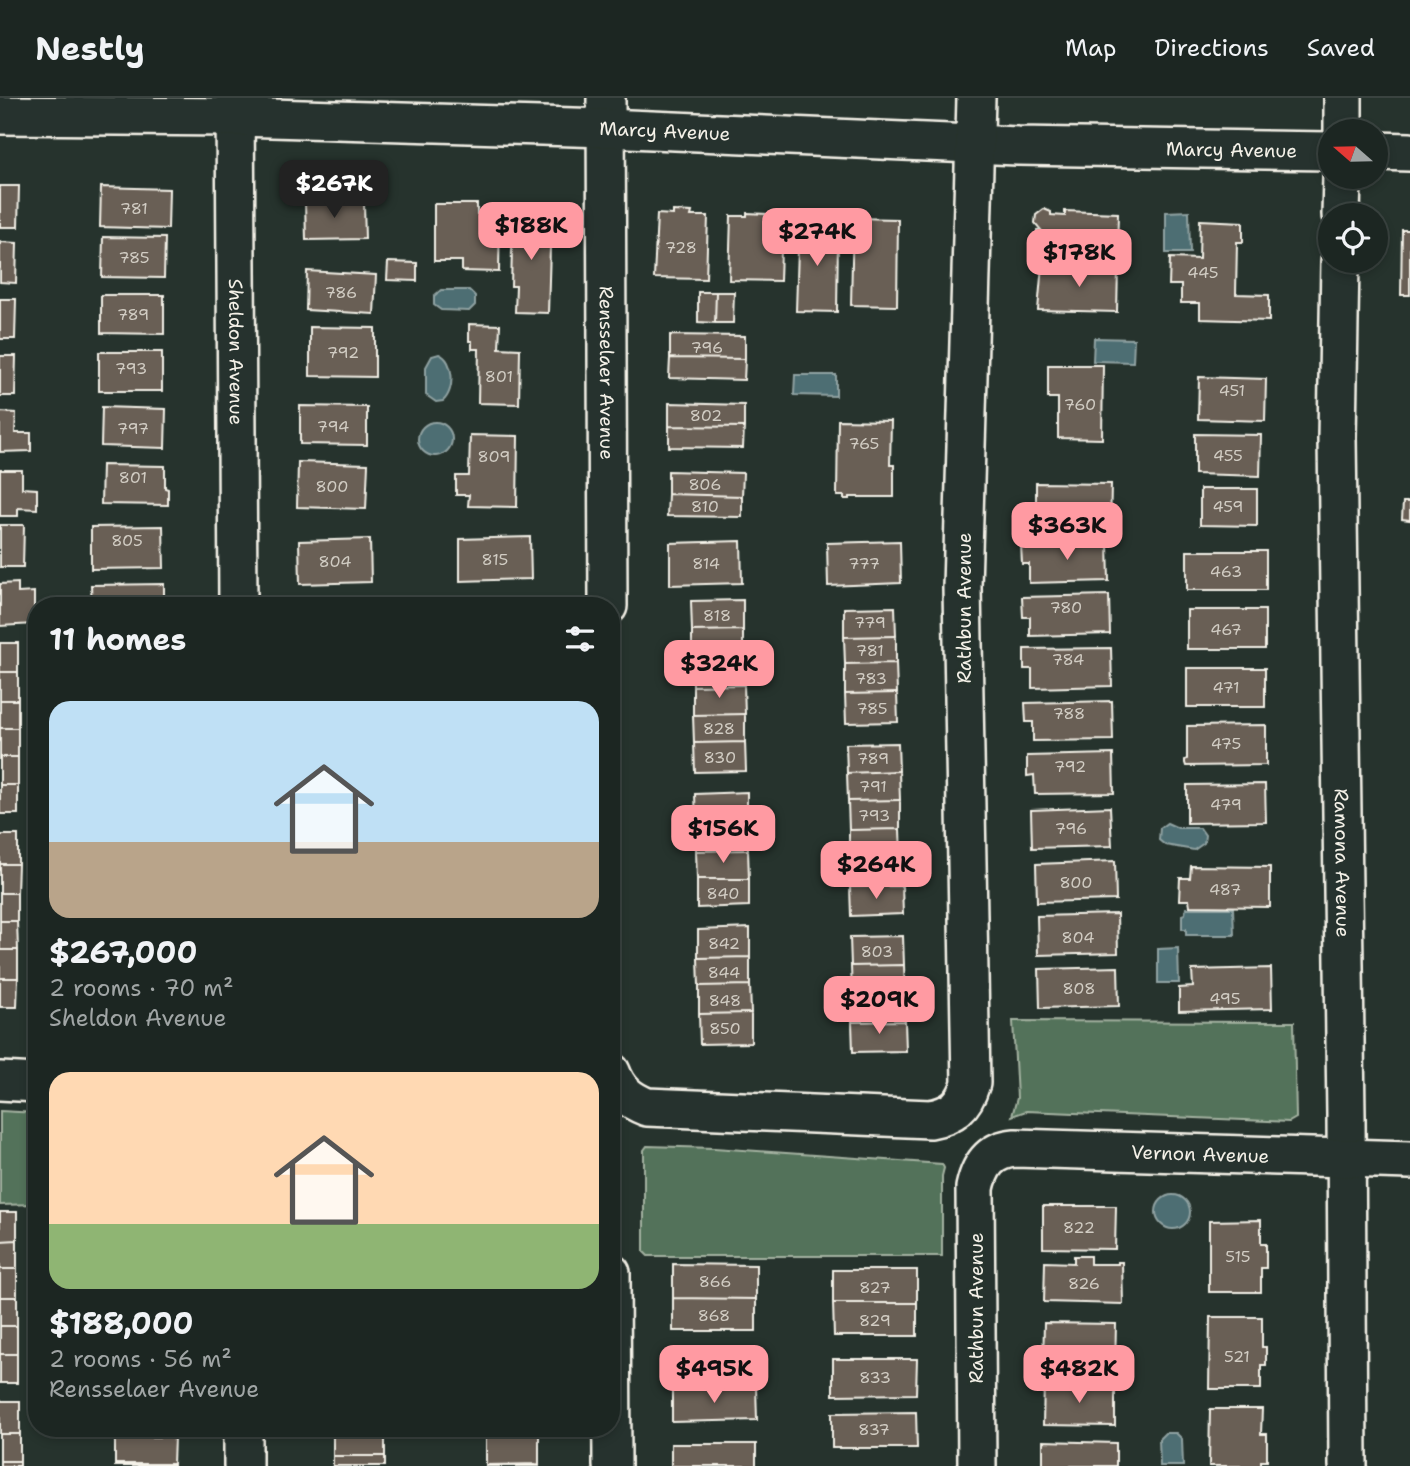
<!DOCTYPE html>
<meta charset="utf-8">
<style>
:root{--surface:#1c2622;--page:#29322f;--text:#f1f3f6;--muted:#a0a5a5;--line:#3a4340;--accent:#ff9aa2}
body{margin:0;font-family:"Shantell Sans",sans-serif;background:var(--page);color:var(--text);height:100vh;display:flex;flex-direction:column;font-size:26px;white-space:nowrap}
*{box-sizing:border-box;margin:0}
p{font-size:23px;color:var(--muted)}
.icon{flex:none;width:38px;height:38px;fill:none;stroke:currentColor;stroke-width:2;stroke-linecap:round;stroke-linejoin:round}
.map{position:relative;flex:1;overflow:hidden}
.side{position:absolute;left:28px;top:499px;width:592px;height:840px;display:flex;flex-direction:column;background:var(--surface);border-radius:28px;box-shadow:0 4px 10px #0003,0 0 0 2px var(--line)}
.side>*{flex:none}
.needle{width:46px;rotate:290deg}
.buttons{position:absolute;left:1318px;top:21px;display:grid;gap:14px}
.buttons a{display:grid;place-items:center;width:70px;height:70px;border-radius:50%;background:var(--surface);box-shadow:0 4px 10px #0003,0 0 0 2px var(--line);font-size:35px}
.price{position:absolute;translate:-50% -60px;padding:0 16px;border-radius:14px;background:var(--accent);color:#111;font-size:23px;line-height:46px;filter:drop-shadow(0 2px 4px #0008)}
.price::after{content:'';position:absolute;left:50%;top:42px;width:21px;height:16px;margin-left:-10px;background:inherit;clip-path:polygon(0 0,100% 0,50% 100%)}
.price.selected{background:#222;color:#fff}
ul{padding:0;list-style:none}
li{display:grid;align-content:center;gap:14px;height:371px;padding:0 21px}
li span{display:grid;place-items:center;height:217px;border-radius:21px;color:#555}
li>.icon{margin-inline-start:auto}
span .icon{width:126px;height:126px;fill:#fffc;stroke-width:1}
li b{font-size:30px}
h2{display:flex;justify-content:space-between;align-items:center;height:84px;padding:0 21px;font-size:30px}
header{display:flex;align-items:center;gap:42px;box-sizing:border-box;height:98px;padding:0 35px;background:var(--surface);border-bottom:2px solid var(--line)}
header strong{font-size:33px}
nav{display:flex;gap:38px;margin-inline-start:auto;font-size:24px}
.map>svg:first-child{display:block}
</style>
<header>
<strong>Nestly</strong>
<nav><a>Map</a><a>Directions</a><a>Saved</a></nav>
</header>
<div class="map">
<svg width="1410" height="1368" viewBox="0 0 1410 1368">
<rect width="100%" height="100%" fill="#26332d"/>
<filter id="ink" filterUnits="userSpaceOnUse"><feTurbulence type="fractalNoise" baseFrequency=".0143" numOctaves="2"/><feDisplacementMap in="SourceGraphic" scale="14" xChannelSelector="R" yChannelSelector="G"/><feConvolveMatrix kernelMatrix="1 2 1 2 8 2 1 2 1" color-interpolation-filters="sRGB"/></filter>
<g filter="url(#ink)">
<path fill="#53725a" stroke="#a4b2a1" stroke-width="2" d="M1013,923L1294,924L1296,1020L1289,1024L1026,1013L1012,1018L1017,1000Z
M0,1013L37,1015V1106L0,1107Z
M647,1048L714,1050L942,1066L944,1070L942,1078V1158H648L644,1154V1052Z"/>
<path fill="#4d6e73" stroke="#90a2a2" stroke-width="2" d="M1189,113L1190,155H1166V114Z
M441,192H469L475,198V207L469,213L441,212L434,207V198Z
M1094,240L1134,241L1133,264L1093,263Z
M439,256C455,262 455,293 443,303L436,304L426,297V269L432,258Z
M795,277H836V298L794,297Z
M418 341a17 17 0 1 1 34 0a17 17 0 1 1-34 0Z
M1167,725L1178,730H1200L1205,737L1204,745L1194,752L1165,747L1159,742L1160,730Z
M1186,810H1233L1234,837H1186V831H1182V817L1185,816Z
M1178,850L1179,885H1158V851Z
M1156 1114a17 17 0 1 1 34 0a17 17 0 1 1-34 0Z
M1165,1335H1176L1182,1341L1183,1368H1160L1159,1341Z"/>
<path fill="#695e54" stroke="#f4f1e8" stroke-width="2" d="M0,88H19L18,129H0Z
M101,89L169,91L168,131L100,129Z
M329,97H343V106H364L365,141L306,142L305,103H329Z
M434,106H477V116H500L499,174L462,173V163H434Z
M1044,111L1051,114V117L1065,118V113L1118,115L1117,155L1037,153V132H1041L1035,125L1036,117Z
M673,113L692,114L691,118H708L706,181L654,180L657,116L673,117Z
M513,115L551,116L548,215L515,214L516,188H511Z
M747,115L766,116L765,120H782L780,183L729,182L731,118H747Z
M799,119L824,120V138H838L837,214L796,213Z
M853,120L898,121L897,208L851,207Z
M1200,122L1243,124V144H1237L1236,196L1269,197V223L1200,221V205H1181V187H1169L1170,160L1199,161Z
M1402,132H1410V197H1401Z
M103,139L165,140L164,180L102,179Z
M0,144L17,145L16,185L0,184Z
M388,164L417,165V183L387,182Z
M1103,166H1108V169H1118L1117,214L1038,212L1042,167L1103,169Z
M307,173L376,177L374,216L306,212Z
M698,194H716L715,225L698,224Z
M716,194H734L733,225H715Z
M101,197H164V236L101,235Z
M0,201H16L15,241H0Z
M469,226L500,227L499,250L520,251L519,306L478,305L479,251H472V243H469Z
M310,229L375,230V279L310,278Z
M670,237L745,238V261L670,260Z
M99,254H162V293H99Z
M0,258H16L15,298H0Z
M670,260L745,261L744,282L669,280Z
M1048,267H1103L1102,341L1058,340V300H1048Z
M1199,279L1266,281L1265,323L1198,321Z
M669,305L744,307V329L669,328Z
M300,308L367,309V347L300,346Z
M102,309L166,311L165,350L101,348Z
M0,314L16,315L15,335H31V353L0,354Z
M838,322L891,323L890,367H894V399H850V401H844V398H837Z
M669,328L744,329L743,350L669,349Z
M1195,336L1261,337L1260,378L1195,376Z
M470,337L518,338L517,409L468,408L469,397H456V378H469Z
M298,364L368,366L366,411L297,409Z
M102,367L165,368V390L168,391V407L101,406Z
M0,372H22V390L37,391V411L18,410V418H0Z
M668,373L743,375L742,398L668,396Z
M1036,385L1111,386L1110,432L1036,431Z
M1200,391H1257V428L1200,427Z
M668,396L742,398V419L667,418Z
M1403,404H1410V422L1402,421Z
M0,427H24L23,469H0Z
M163,428L164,470L91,471V429Z
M530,439L531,481L460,483V441Z
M370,441L371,484L300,486L299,443Z
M741,443L742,485L670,487V445Z
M900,443L901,485L828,488L827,445Z
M1108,445L1109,483L1029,485V466H1022L1021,446Z
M1187,453H1266V492H1187Z
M18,485V495L34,494V526L0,528V486Z
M164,486V508H92L91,487Z
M1109,497L1110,536L1030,538V519H1023L1022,499Z
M373,500V508H321V501Z
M743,502V532L692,533L691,503Z
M528,505V508H475V507Z
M895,509L896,538L844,539V510Z
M1187,512H1265V551H1187Z
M743,532V559L692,560V533Z
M896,538V565L845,566L844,539Z
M0,545H18V574H0Z
M1111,550L1112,588L1032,590V571H1024V551Z
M743,559L744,587L693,588L692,560Z
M896,565L897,595L845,596V566Z
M1187,570H1265V609H1187Z
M0,574H18V602H0Z
M744,587L745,616L693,617V588Z
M897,595L898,624L846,625L845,596Z
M0,602H18V630H0Z
M1112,603L1113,642L1033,643V624H1026L1025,605Z
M745,616V644L694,645L693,617Z
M1266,627V667L1186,668L1185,665V662L1187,661V628Z
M0,630H18V659H0Z
M745,644L746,673L695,674L694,645Z
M898,645L899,673L847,675L846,646Z
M1113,656L1114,695L1035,696L1034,677L1027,678V658Z
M0,659H18V687H0Z
M899,673L900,702L848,703L847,675Z
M1265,686L1266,724L1187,725V687Z
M0,687H18V716H0Z
M747,694V723L696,724L695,696Z
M900,702V731L849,732L848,703Z
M1110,709L1112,748L1032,750L1031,712Z
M747,723L748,752L696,753V724Z
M900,731L901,758L849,759V732Z
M0,737H18V766H0Z
M748,752L749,781H697L696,753Z
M901,758L902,788L850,789L849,759Z
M1115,763L1116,802L1037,804L1036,766Z
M0,766H18L17,795H0Z
M1191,768L1270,769V809L1190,808L1189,802H1179L1180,780H1190Z
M697,781H749V808L697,810Z
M902,788L903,816L851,818L850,789Z
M0,795H17V823H0Z
M1117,816L1118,855L1038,857L1037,818Z
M0,823H17L18,852H0Z
M750,830V859L698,860V832Z
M903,838L904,867L851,868L850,839Z
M0,852H18V880H0Z
M750,859V887L699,888L698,860Z
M904,867L905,894L852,895L851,868Z
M1118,869L1119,908L1040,910L1039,871Z
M1271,870L1272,911L1179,913V890L1193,889L1192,872Z
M0,880H18L17,909H0Z
M750,887L751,915L699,916V888Z
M905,894V923L852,924V895Z
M751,915V945L700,946L699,916Z
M905,923L906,953L853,954L852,924Z
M1043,1108H1116L1115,1151L1043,1150Z
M0,1114H17V1142L0,1143Z
M1261,1122V1146H1266V1170H1261V1194H1209V1123Z
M17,1142V1171H0V1143Z
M1074,1158H1090V1166H1118V1164H1122L1123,1206L1044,1204L1045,1164L1074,1165Z
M673,1166L756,1167V1201L673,1200Z
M0,1171H17V1199H0Z
M833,1172H917V1205H833Z
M0,1199H17V1228H0Z
M673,1200L756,1201V1233H673Z
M833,1205H917V1238H834Z
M1210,1219H1262V1249H1266V1267H1261V1291H1209Z
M1044,1225L1116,1226L1115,1269L1043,1268Z
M0,1228H17V1256H0Z
M756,1255V1289L672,1291L671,1257Z
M0,1256H17V1285H0Z
M833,1261H917L916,1296L833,1297Z
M1044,1285L1115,1286V1328L1043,1327Z
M756,1289L757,1322L672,1324V1291Z
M0,1303H20V1336H0Z
M1210,1311H1262L1261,1336H1267V1363H1261V1368H1209Z
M916,1314L917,1350H832V1315Z
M115,1330H174V1339H115Z
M333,1330H385V1358H333Z
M486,1330H539V1337H486Z
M0,1336H20V1363H0Z
M486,1337H539V1366L486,1367Z
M115,1339H174L173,1366H115Z
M1043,1343L1116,1345V1368H1043Z
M671,1346H756V1368H671Z
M333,1358H385V1368H333Z
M0,1363H20V1368H0Z
M115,1366H173V1368H115Z
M539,1366V1368H486V1367Z"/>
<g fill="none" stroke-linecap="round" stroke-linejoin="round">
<g stroke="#f4f1e8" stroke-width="42">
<g id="street">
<path id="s1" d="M235,0L238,508"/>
<path id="s2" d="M606,0L608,508"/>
<path id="s3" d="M0,17L234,19L606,30L1018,48L1330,53"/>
<path d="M1343,33V0"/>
<path d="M1376,53L1410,54"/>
<path d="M1341,117L1342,79"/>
<path id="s4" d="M1340,163L1337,340L1346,1017L1348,1368"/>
<path d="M611,974C618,993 629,1002 647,1009L930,1021C953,1017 964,1008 971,985L962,489L976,0"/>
<path d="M0,983L37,985"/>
<path d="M611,1175L612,1368"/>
<path d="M243,1368V1330"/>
<path id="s5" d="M977,1368L975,1090C980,1067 990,1052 1015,1050L1410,1062"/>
</g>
</g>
<use href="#street" stroke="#26332d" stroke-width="37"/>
</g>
</g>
<g text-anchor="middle" stroke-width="6" stroke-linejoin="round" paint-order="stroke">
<g font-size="16" fill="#d1ccc3">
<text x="134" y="116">781</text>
<text x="681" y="155">728</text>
<text x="134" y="165">785</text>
<text x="1203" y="180">445</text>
<text x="341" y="200">786</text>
<text x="133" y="222">789</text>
<text x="707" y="255">796</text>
<text x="343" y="260">792</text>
<text x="131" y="276">793</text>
<text x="499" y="284">801</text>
<text x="1232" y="298">451</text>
<text x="1080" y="312">760</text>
<text x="706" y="323">802</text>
<text x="333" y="334">794</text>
<text x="133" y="336">797</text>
<text x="864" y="351">765</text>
<text x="1228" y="363">455</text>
<text x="494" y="364">809</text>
<text x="133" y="385">801</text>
<text x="705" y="392">806</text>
<text x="332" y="394">800</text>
<text x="705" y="414">810</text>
<text x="1228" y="414">459</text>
<text x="127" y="448">805</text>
<text x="495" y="467">815</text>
<text x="335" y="469">804</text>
<text x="706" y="471">814</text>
<text x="864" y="471">777</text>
<text x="1226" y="479">463</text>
<text x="1066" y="515">780</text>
<text x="717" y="523">818</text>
<text x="870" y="530">779</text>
<text x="1226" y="537">467</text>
<text x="870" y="558">781</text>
<text x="1068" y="567">784</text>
<text x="871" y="586">783</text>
<text x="1226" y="595">471</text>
<text x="872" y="616">785</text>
<text x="1069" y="621">788</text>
<text x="719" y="636">828</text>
<text x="1226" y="651">475</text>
<text x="720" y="665">830</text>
<text x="873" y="666">789</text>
<text x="1070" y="674">792</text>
<text x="873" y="694">791</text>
<text x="1226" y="712">479</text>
<text x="874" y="723">793</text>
<text x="1071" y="736">796</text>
<text x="1076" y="790">800</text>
<text x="1225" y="797">487</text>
<text x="723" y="801">840</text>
<text x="1078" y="845">804</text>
<text x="724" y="851">842</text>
<text x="877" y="859">803</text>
<text x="724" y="880">844</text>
<text x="1079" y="896">808</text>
<text x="1225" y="906">495</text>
<text x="725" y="908">848</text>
<text x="725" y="936">850</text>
<text x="1079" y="1135">822</text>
<text x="1238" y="1164">515</text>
<text x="715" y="1189">866</text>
<text x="1084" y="1191">826</text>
<text x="875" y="1195">827</text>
<text x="714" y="1223">868</text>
<text x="875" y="1228">829</text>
<text x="1237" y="1264">521</text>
<text x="875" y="1285">833</text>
<text x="874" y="1337">837</text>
</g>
<g font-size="19" fill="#f4f1e8" stroke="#26332d">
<text dy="7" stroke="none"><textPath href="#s3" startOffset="665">Marcy Avenue</textPath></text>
<text dy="7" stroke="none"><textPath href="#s3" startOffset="1232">Marcy Avenue</textPath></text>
<text dy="7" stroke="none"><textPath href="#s1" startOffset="254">Sheldon Avenue</textPath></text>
<text dy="7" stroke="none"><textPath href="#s2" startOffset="275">Rensselaer Avenue</textPath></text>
<text transform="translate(964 510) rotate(-90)" y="7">Rathbun Avenue</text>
<text dy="7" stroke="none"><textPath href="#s4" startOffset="602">Ramona Avenue</textPath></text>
<text dy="7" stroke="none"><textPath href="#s5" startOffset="525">Vernon Avenue</textPath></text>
<text transform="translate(976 1210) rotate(-90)" y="7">Rathbun Avenue</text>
</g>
</g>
</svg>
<div class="buttons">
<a><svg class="needle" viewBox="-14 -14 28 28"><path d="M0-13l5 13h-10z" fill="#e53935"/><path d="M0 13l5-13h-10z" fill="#a0a5a5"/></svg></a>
<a><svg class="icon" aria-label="locate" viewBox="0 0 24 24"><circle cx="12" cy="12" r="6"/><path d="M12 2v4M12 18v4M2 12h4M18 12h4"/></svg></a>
</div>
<b class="price selected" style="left:334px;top:122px">$267K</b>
<b class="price" style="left:531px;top:164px">$188K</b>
<b class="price" style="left:817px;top:170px">$274K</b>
<b class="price" style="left:1079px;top:191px">$178K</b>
<b class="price" style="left:1067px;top:464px">$363K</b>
<b class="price" style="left:719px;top:602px">$324K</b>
<b class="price" style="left:723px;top:767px">$156K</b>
<b class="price" style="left:876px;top:803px">$264K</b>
<b class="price" style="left:879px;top:938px">$209K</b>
<b class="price" style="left:714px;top:1307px">$495K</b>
<b class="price" style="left:1079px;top:1307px">$482K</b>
<section class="side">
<h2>11 homes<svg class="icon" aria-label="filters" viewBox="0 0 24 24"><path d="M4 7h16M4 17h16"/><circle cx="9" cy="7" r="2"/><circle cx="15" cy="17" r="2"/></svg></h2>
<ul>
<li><span style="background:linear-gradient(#bfe0f5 65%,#b9a48a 0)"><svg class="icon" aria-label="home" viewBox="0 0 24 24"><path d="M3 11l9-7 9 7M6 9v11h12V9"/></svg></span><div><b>$267,000</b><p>2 rooms · 70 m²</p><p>Sheldon Avenue</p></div></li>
<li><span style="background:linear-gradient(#ffd9b3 70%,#8fb573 0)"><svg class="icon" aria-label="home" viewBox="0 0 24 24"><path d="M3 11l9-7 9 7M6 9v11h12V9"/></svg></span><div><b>$188,000</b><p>2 rooms · 56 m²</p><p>Rensselaer Avenue</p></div></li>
</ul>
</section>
</div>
